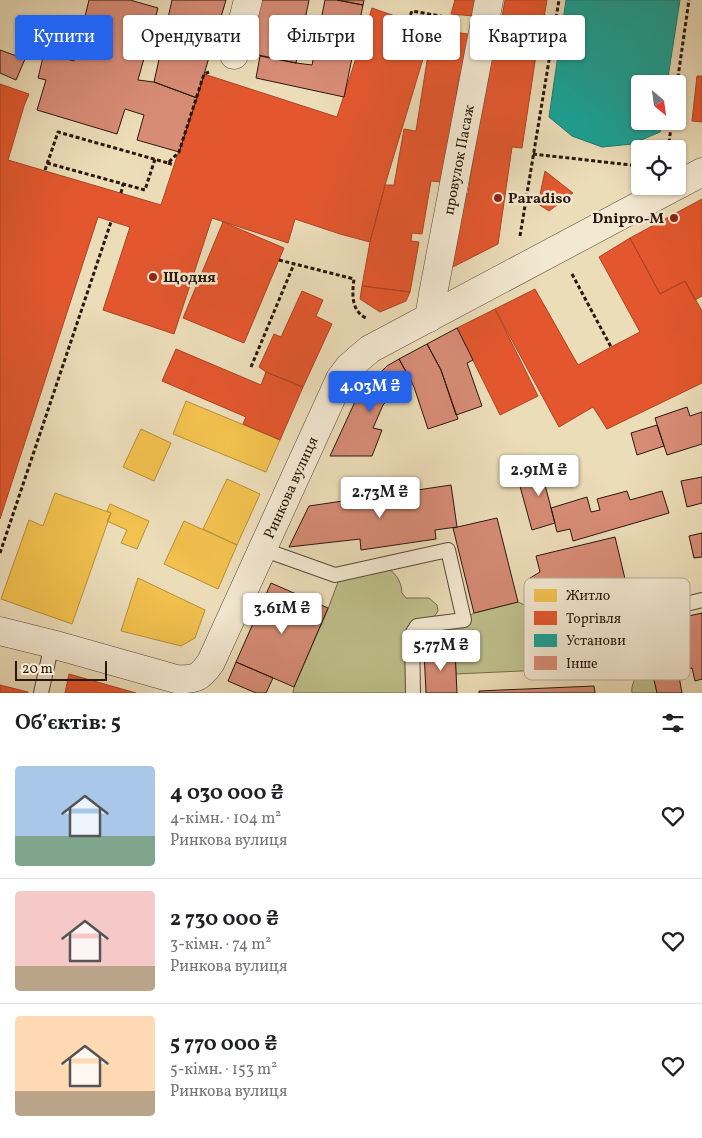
<!DOCTYPE html>
<html lang="uk">
<meta charset="utf-8">
<style>
:root{--surface:#fff;--page:#f2f2f2;--text:#202124;--muted:#757577;--line:#e0e0e0;--accent:#2563eb}
body{margin:0;font-family:Vollkorn,serif;background:var(--page);color:var(--text);height:100vh;display:flex;flex-direction:column;font-size:19px;white-space:nowrap}
*{box-sizing:border-box;margin:0}
p{font-size:16px;color:var(--muted)}
.icon{flex:none;width:28px;height:28px;fill:none;stroke:currentColor;stroke-width:2;stroke-linecap:round;stroke-linejoin:round}
.map{position:relative;height:693px;overflow:hidden}
.drawer{display:flex;flex-direction:column;background:var(--surface);flex:1}
.drawer>*{flex:none}
.top-card{position:absolute;left:15px;top:15px;width:672px;height:45px;display:flex;gap:10px}
.needle{width:32px;rotate:151deg}
.fabs{position:absolute;left:631px;top:75px;display:grid;gap:10px}
.fabs a{display:grid;place-items:center;width:55px;height:55px;border-radius:5px;background:var(--surface);box-shadow:0 1px 4px #0004;font-size:25px}
.scale{position:absolute;left:15px;bottom:12px;width:92px;box-sizing:border-box;padding-left:5px;border:2px solid #2a170c;border-top:0;font-size:14px;line-height:18px;white-space:nowrap;color:#2a170c;-webkit-text-stroke:4px #f3e9d2;paint-order:stroke}
.price{position:absolute;translate:-50% -42px;padding:0 11px;border-radius:5px;background:#fff;color:#222;font-size:16px;line-height:32px;filter:drop-shadow(0 1px 2px #0008)}
.price::after{content:'';position:absolute;left:50%;top:30px;width:15px;height:11px;margin-left:-8px;background:inherit;clip-path:polygon(0 0,100% 0,50% 100%)}
.price.on{background:var(--accent);color:#fff}
ul{padding:0;list-style:none}
li{display:flex;align-items:center;gap:15px;height:125px;padding:0 15px}
li+li{border-top:1px solid var(--line)}
li span{display:grid;place-items:center;flex:none;width:140px;height:100px;border-radius:5px;color:#555}
li>.icon{margin-inline-start:auto}
span .icon{width:60px;height:60px;fill:#fffc;stroke-width:1}
li b{font-size:21px}
h2{display:flex;justify-content:space-between;align-items:center;height:60px;padding:0 15px;font-size:21px}
.pill{padding:0 18px;border-radius:5px;background:var(--surface);box-shadow:0 1px 4px #0004;font-size:18px;line-height:45px}
.pill.on{background:var(--accent);color:#fff}
.map>svg:first-child{display:block}
</style>
<div class="map">
<svg width="702" height="693" viewBox="0 0 702 693">
<rect width="100%" height="100%" fill="#ecddb9"/>
<filter id="stains"><feTurbulence type="fractalNoise" baseFrequency=".004" numOctaves="4"/><feColorMatrix values="0 0 0 0 .2 0 0 0 0 .09 0 0 0 0 .02 0 0 0 .5 -.17"/></filter>
<radialGradient id="worn" r=".72"><stop offset=".6" stop-color="#630" stop-opacity="0"/><stop offset="1" stop-color="#630" stop-opacity=".3"/></radialGradient>
<path fill="#bebf8b" stroke="#746b4c" d="M384,565C395,573 401,579 402,593L406,598H429L437,605L438,611L434,617L464,620L474,613L518,602L535,610L549,613L632,608L635,622L618,637L543,670L456,674L455,650L424,651L412,654L413,693H293L294,687L328,609L341,574Z
M667,641L671,661L651,666L657,693H632C629,676 656,654 667,641Z"/>
<path fill="#f2c14e" stroke="#b68e3a" d="M186,401L280,440L266,472L173,434Z
M141,429L171,443L154,481L123,467Z
M227,479L260,494L237,545L203,529Z
M55,493L111,513L72,624L1,599L29,520L43,526Z
M110,504L149,521L137,549L121,543L127,530L107,521L111,513L107,511Z
M184,521L237,545L218,589L164,564Z
M138,578L205,610L195,638L181,646L121,631Z"/>
<path fill="#e4572e" stroke="#ac4424" d="M454,0H477L474,16L451,14L455,0Z
M505,0H547L543,23L502,17Z
M372,8L432,29L385,185L370,242L340,234L295,219L288,243L212,218L174,334L103,310L130,227L98,217L0,519V84L29,94L24,106L8,160L161,205L204,74L337,117Z
M432,29L475,35L468,78L459,76L455,105L463,106L457,146L447,145L441,182L431,181L422,234L412,233L411,241L419,242L410,292L362,286L370,242L385,185H394L404,129L416,131Z
M491,36L538,42L522,148L512,147L498,244L449,269L460,192L468,194Z
M697,76H702V122L692,121Z
M545,171L573,193L549,211L538,204Z
M702,199V296L695,300L685,281L660,294L630,238Z
M223,222L284,248L244,343L183,318Z
M630,238L660,294L685,281L702,311V383L607,429L593,407L559,427L495,309L535,289L578,365L611,347L640,332L599,257Z
M362,286L410,292L406,301L380,312L360,299Z
M302,291L323,300L316,316L332,324L303,387L266,372L259,367L274,334L281,337Z
M495,309L538,396L500,415L457,328Z
M176,349L261,385L266,372L303,387L280,440L243,424L246,417L162,381Z
M69,674L136,693H65Z
M0,685L28,692V693H0Z"/>
<path fill="#17a398" stroke="#1d796e" d="M566,0H680L667,84H640V121H662L660,132L632,144L602,147L572,136L549,117Z"/>
<path fill="#d78c76" stroke="#2a170c" d="M89,0H130L158,8L138,80L154,82L197,98L179,152L137,140L144,115L125,109L117,134L37,110L46,80L38,78L44,53L74,61Z
M172,0H226L197,98L154,82Z
M261,0H309L296,63L249,53Z
M325,0H337L363,5L344,97L256,78L260,56L296,63L312,65Z
M337,0H364L363,5Z
M0,50L25,59L16,80L0,73Z
M457,328L473,360L467,363L482,406L456,415L441,370L427,344Z
M427,344L441,370L458,419L428,429L414,387L399,359Z
M399,359L412,382L395,392L383,405L373,428L382,430L372,456H330L359,393L387,366Z
M687,407L690,416L702,412V444L667,455L655,418Z
M657,425L664,446L637,455L631,433Z
M560,467L564,480L545,485L555,523L532,530L518,479Z
M702,477V503L687,507L681,481Z
M451,485L457,527L435,530L436,539L361,550L360,539L289,547L309,506Z
M627,491L630,500L662,491L669,513L573,541L570,529L557,532L551,508L587,497L591,512L600,510L597,499Z
M497,518L518,602L474,613L453,528Z
M702,533V557L694,558L689,536Z
M615,537L632,608L552,627L549,613L535,610L530,578L540,572L536,556Z
M271,583L328,608L294,687L236,662Z
M702,613V679L695,681L692,668L678,671L682,693H657L651,666L671,661L662,622Z
M455,650L457,693H426L424,651Z
M236,662L273,678L266,693H256L228,681Z
M594,686L595,693H479V691Z"/>
<g fill="none" stroke-linecap="round" stroke-linejoin="round">
<g stroke="#5a4837" stroke-width="16">
<path id="lane" d="M262,549L335,575L448,550L464,620L417,626L412,634L413,693
M650,613L702,600
M41,693L52,644"/>
</g>
<g stroke="#5a4837" stroke-width="29">
<g id="street">
<path d="M234,55L248,0"/>
<path d="M678,185L702,172"/>
<path id="s1" d="M429,318L433,294L489,0"/>
<path id="s2" d="M0,631L52,644L176,679C195,680 200,678 211,662L340,379L349,367L370,349L676,186"/>
</g>
</g>
<path stroke="#2a170c" stroke-width="3" stroke-dasharray="4 2.5" stroke-linecap="butt" d="M408,21L412,11L457,19
M512,28L554,34
M677,84L689,0
M668,149L672,121
M533,154L640,166
M47,163L145,190L155,159
M168,163L174,165
M45,170L58,132L168,163L179,152L204,74L209,72
M121,193L123,184
M520,236L559,0
M279,260L354,279C352,293 351,311 366,318
M572,274L611,347
M251,367L294,264
M0,553L111,222"/>
<use href="#lane" stroke="#f3e9d2" stroke-width="14"/>
<use href="#street" stroke="#f3e9d2" stroke-width="28"/>
</g>
<g fill="#8f2418" stroke="#f3e9d2" stroke-width="2">
<circle cx="498" cy="198" r="5"/>
<circle cx="674" cy="218" r="5"/>
<circle cx="153" cy="277" r="5"/>
</g>
<g text-anchor="middle" stroke-width="5" stroke-linejoin="round" paint-order="stroke">
<g font-size="15" fill="#2a170c" stroke="#f3e9d2">
<text dy="5" stroke="none"><textPath href="#s1" startOffset="161">провулок Пасаж</textPath></text>
<text dy="5" stroke="none"><textPath href="#s2" startOffset="416">Ринкова вулиця</textPath></text>
</g>
<g font-size="15" font-weight="bold" fill="#2a170c" stroke="#f3e9d2" text-anchor="start">
<text x="508" y="203">Paradiso</text>
<text x="664" y="223" text-anchor="end">Dnipro-M</text>
<text x="163" y="282">Щодня</text>
</g>
</g>
<rect x="524" y="578" width="166" height="102" rx="8" fill="#f3e9d2" stroke="#b7aa97" stroke-width="1"/>
<rect x="534" y="589" width="23" height="13" fill="#f2c14e"/>
<rect x="534" y="611" width="23" height="14" fill="#e4572e"/>
<rect x="534" y="634" width="23" height="13" fill="#17a398"/>
<rect x="534" y="656" width="23" height="14" fill="#d78c76"/>
<g font-size="14" fill="#2a170c">
<text x="566" y="600">Житло</text>
<text x="566" y="623">Торгівля</text>
<text x="566" y="645">Установи</text>
<text x="566" y="668">Інше</text>
</g>
<rect width="100%" height="100%" filter="url(#stains)"/>
<rect width="100%" height="100%" fill="url(#worn)"/>
</svg>
<div class="fabs">
<a><svg class="needle" viewBox="-14 -14 28 28"><path d="M0-13l5 13h-10z" fill="#e53935"/><path d="M0 13l5-13h-10z" fill="#757577"/></svg></a>
<a><svg class="icon" aria-label="locate" viewBox="0 0 24 24"><circle cx="12" cy="12" r="6"/><path d="M12 2v4M12 18v4M2 12h4M18 12h4"/></svg></a>
</div>
<div class="scale">20 m</div>
<b class="price on" style="left:370px;top:413px">4.03M ₴</b>
<b class="price" style="left:539px;top:497px">2.91M ₴</b>
<b class="price" style="left:380px;top:519px">2.73M ₴</b>
<b class="price" style="left:282px;top:635px">3.61M ₴</b>
<b class="price" style="left:441px;top:672px">5.77M ₴</b>
<div class="top-card">
<a class="pill on">Купити</a>
<a class="pill">Орендувати</a>
<a class="pill">Фільтри</a>
<a class="pill">Нове</a>
<a class="pill">Квартира</a>
</div>
</div>
<section class="drawer">
<h2>Об’єктів: 5<svg class="icon" aria-label="filters" viewBox="0 0 24 24"><path d="M4 7h16M4 17h16"/><circle cx="9" cy="7" r="2"/><circle cx="15" cy="17" r="2"/></svg></h2>
<ul>
<li><span style="background:linear-gradient(#a9c7e8 70%,#7fa58c 0)"><svg class="icon" aria-label="home" viewBox="0 0 24 24"><path d="M3 11l9-7 9 7M6 9v11h12V9"/></svg></span><div><b>4 030 000 ₴</b><p>4-кімн. · 104 m²</p><p>Ринкова вулиця</p></div><svg class="icon" aria-label="heart" viewBox="0 0 24 24"><path d="M12 20l-8-8c-3-5 5-10 8-4 3-6 11-1 8 4z"/></svg></li>
<li><span style="background:linear-gradient(#f6c9c9 75%,#b9a48a 0)"><svg class="icon" aria-label="home" viewBox="0 0 24 24"><path d="M3 11l9-7 9 7M6 9v11h12V9"/></svg></span><div><b>2 730 000 ₴</b><p>3-кімн. · 74 m²</p><p>Ринкова вулиця</p></div><svg class="icon" aria-label="heart" viewBox="0 0 24 24"><path d="M12 20l-8-8c-3-5 5-10 8-4 3-6 11-1 8 4z"/></svg></li>
<li><span style="background:linear-gradient(#ffd9b3 75%,#b9a48a 0)"><svg class="icon" aria-label="home" viewBox="0 0 24 24"><path d="M3 11l9-7 9 7M6 9v11h12V9"/></svg></span><div><b>5 770 000 ₴</b><p>5-кімн. · 153 m²</p><p>Ринкова вулиця</p></div><svg class="icon" aria-label="heart" viewBox="0 0 24 24"><path d="M12 20l-8-8c-3-5 5-10 8-4 3-6 11-1 8 4z"/></svg></li>
</ul>
</section>
